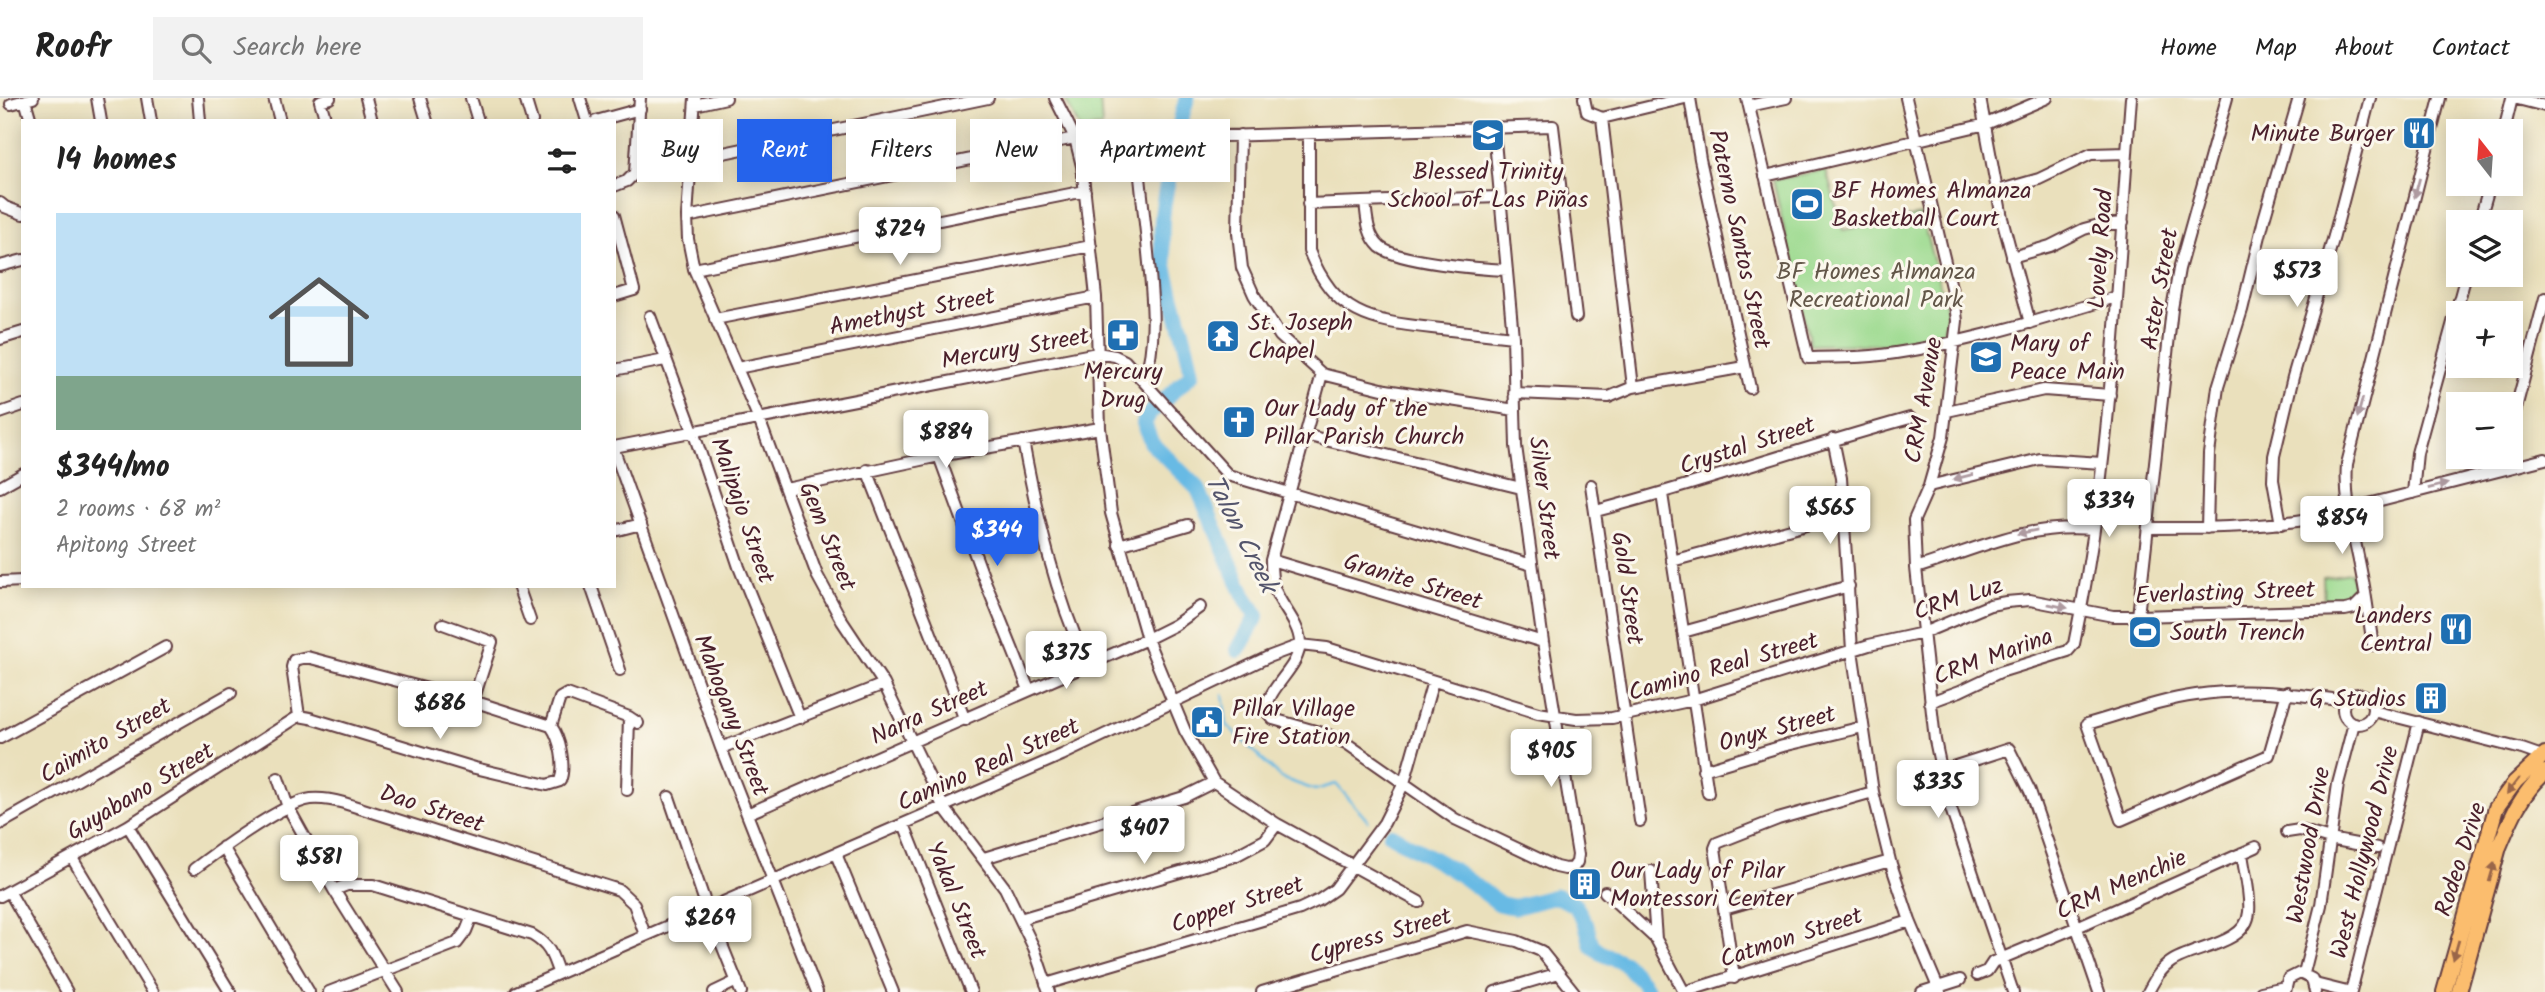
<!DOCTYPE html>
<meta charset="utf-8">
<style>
:root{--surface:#fff;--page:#f2f2f2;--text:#222;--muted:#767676;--line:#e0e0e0;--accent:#2563eb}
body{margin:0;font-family:Kalam,sans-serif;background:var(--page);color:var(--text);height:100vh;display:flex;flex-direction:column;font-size:26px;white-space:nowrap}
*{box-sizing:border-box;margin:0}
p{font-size:23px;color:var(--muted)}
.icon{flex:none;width:38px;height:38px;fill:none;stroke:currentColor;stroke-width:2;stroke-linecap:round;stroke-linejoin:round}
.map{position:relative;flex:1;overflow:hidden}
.details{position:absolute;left:21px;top:21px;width:595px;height:469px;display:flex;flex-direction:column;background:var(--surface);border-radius:0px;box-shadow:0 4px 18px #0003}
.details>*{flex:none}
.guide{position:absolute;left:637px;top:21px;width:665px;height:63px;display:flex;gap:14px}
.needle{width:46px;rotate:343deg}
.fabs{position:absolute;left:2446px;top:21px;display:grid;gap:14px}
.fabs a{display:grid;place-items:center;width:77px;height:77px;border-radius:0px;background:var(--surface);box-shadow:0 4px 18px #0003;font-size:35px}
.price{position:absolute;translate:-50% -60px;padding:0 16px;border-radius:7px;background:#fff;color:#222;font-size:23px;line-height:46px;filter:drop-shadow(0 2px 4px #0008)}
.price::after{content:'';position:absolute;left:50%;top:42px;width:21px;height:16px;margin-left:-10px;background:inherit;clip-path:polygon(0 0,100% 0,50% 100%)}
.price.selected{background:var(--accent);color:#fff}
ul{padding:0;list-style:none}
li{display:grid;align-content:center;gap:14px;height:371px;padding:0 35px}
li span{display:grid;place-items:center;height:217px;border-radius:0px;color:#555}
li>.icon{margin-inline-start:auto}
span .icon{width:126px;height:126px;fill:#fffc;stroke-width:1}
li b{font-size:30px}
h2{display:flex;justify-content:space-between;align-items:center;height:84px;padding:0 35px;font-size:30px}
.pill{padding:0 24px;border-radius:0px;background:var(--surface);box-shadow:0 4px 18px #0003;font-size:24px;line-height:63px}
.pill.selected{background:var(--accent);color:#fff}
header{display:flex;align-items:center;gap:42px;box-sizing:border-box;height:98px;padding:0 35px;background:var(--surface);border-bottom:2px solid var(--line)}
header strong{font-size:33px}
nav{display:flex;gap:38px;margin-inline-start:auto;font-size:24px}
.search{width:490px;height:63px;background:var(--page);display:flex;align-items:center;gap:18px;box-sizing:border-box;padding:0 24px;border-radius:0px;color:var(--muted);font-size:26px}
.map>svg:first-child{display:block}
</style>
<header>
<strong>Roofr</strong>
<div class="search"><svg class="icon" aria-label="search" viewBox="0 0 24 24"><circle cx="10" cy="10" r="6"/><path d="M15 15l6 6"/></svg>Search here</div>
<nav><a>Home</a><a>Map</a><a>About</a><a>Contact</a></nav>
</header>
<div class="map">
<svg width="2545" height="894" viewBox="0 0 2545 894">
<rect width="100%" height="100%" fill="#fbf7ec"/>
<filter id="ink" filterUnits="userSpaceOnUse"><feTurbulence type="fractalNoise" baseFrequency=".0143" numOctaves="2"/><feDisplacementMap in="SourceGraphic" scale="14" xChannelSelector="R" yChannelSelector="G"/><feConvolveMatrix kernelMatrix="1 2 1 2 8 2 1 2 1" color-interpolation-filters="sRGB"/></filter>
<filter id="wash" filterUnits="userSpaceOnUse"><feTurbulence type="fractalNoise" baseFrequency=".00686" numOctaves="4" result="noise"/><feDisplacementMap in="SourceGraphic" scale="28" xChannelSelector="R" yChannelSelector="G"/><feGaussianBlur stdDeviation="1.57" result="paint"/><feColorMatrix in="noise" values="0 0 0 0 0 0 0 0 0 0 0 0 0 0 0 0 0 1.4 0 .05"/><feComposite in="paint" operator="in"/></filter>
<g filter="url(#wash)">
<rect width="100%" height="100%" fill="#eae0bc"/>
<path fill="#9cda8f" stroke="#737c5d" stroke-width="2" d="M1068,0H1100L1102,29L1080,31L1065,1Z
M1826,72L1843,132L1921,117L1948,217L1939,246L1810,247L1773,82Z
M2351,475L2355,498L2346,506L2324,507L2323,479Z"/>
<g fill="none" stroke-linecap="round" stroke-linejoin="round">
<path stroke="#68bae4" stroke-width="2.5" d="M1223,596L1227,627L1281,680L1315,692L1336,686L1368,723"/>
<path stroke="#68bae4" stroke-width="16" d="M1187,0C1180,22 1176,44 1171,67C1164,99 1158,130 1164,162C1171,201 1186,238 1192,276L1150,315L1144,325L1151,344L1198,391L1244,497L1257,518L1238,552
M1391,737L1458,775L1500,806L1515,809L1557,798L1575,807L1586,826L1592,848L1601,855L1624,865L1642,884L1648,894"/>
</g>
</g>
<g filter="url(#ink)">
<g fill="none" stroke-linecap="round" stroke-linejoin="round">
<g stroke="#623c41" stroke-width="14">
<path id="minor" d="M97,0L101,23
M147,0L151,23
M198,0L200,23
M274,0L280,23
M366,0L372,23
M420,0L427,23
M471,0L478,23
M525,0L532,23
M580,0L587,23
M695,0L687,119L688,141L694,171L759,321L817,477L842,523L884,586L943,708L1005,790L1034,850L1049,894
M1055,0L1075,40L1082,68L1096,199L1100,330L1111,415L1147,541L1185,633L1214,684L1277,726L1419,804
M1584,0L1587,14L1602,20L1685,0
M1690,0L1700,61L1750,290
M1747,0L1808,260C1829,259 1851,260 1872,258C1955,249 2036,223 2116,199
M1906,0L1955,206L1957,223L1943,339L1929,388L1914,422L1916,470L1935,642L1947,699L2013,894
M1980,0L2002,120L2030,225
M2514,0L2545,8
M25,2L31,23
M11,6L33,0
M695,7L726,0
M1749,8L1786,0
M1602,20L1633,289
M326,23L320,3L330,0
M596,23L640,11
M2504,33L2512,0
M1309,36V153C1335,217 1369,223 1432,230C1459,233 1486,236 1513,239
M1136,37C1139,72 1143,108 1147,144C1151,190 1159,239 1144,283
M1240,37L1238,135L1242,170L1254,197L1280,238L1322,276L1386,292L1515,312
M690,62L988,0
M1765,78L1986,26L2047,0
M614,88L627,83L635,75L640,0
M1997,93L2039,81L2091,56L2127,55
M1365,104C1367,120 1367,137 1380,149C1398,164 1481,171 1507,172
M0,105L5,109L23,116
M1308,106L1498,99
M614,117L634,192L614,198
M687,119L1075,40L1124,36L1190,39L1553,28L1576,219
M2479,124L2490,86
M2012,159L2050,148L2084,131L2099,127L2123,125
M0,168L23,162
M694,171L1085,93
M650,218L693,333L739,469L800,620
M715,221L1091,148
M0,241L23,234
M737,270L1096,199
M614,272L665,262
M1322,276L1271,462C1271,471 1271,480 1274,489C1280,508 1299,524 1300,544C1300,570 1268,588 1266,613L1273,621L1326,636L1346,645L1455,721L1556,769L1565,771L1573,770L1577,764L1578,757L1543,544L1516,348L1513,239L1494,32
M1514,295L1609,299L1633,289L1745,269
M1947,313L2044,292L2110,297
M0,315L23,307
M2511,329L2545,200
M1305,337L1521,390
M1833,341L1841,380L1852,552L1873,694L1890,763L1910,823L1940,894
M1023,343C1037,419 1055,496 1087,566
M614,349L1097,255L1115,258L1125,263L1228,377L1532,467
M614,352L721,650L817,894
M939,358L983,478L1029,592
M867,372L965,622
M1591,387L1640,723
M1929,388L2040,361L2102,365
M0,389L23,376
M786,391L939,358L1100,330
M2413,395L2417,355L2466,177
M1662,396L1708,695
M1596,413C1702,385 1805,349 1910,320
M2281,426L2273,382L2274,358L2293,279L2334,138L2370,0
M2148,430C2202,430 2256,430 2310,421L2545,361
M2207,430L2209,356L2218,289L2242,212L2264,121L2299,0
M614,433L641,426
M1119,447L1188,427
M1271,462L1543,544
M1672,463L1843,417
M1916,470C1980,450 2026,425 2094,431
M0,484L23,483
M518,488L530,522
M591,488L620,572
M2138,518L2172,211L2179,171L2227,0
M443,526L492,544L473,603
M1683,534L1849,488
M2373,547C2369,524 2367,501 2362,478C2355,440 2344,405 2347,366L2440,0
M2287,594L2269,657L2121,722L2087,626C2123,616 2159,602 2196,597C2247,589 2296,596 2346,603
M2343 611a15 15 0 1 1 30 0a15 15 0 1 1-30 0Z
M1930,604L1960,593L2000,574L2068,553L2074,546C2112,366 2117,182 2131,0
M2373,613L2522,651L2542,658
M299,618L310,620L475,670L547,687L560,683C566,668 560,640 551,628
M299,618L292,569L294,562L307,559L473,603L551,628
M551,628L560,600L567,596L629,619L638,625
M0,640L166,549
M721,650L884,586
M1703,672L1783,648L1863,629
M1943,672L2009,651L2030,693L2099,894
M278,680L288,709L334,792L398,894
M627,692L629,619
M669,699L707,810L741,894
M747,716L1147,541L1175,527L1200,509
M0,726L231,595
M904,726L971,894
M128,728L230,894
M2287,734L2300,732L2330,741L2377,750
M223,749L309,894
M836,756L893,894
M72,760L153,894
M984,760L1184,699L1214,684
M194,771C218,753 284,704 311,701C323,700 333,702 344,705L619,792L634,806L645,837
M1651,773L1656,841
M334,792L347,787H373L532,837C549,847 552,856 558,874
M9,793L67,894
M1605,794L1656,841L1684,894
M0,798L128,728L299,618
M1724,811L1890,763
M1020,821L1235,758L1265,742L1277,726
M2304,875L2321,807L2338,686L2354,625
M1977,877L1987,873L1993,864L2077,829L2256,749
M1734,880L1715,750L1717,745L1778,721L1873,694
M1046,886L1300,811L1319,802L1335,791L1384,725L1404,685L1433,583
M2315,886L2347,894
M329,894L457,845L466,833L472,818
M516,894L1062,657L1268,559L1300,547L1327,550L1538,615L1576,621L1612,620L1693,602L1869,547L1923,535L1990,507L2006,504L2030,502L2113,518H2138L2345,512L2354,510L2365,499
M714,894L737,883
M1262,894L1467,833L1517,843L1541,853L1574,894
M1495,894L1559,875
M1684,894L1910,823
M1922,894L1960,882
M2148,894C2154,883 2160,871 2171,864C2192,849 2247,847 2249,814C2251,796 2244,773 2242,755
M2261,894L2285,889
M2285,894L2288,881L2300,875L2312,881L2315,894
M2351,894L2419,624"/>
</g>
<g stroke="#623c41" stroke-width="18">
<path id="major" d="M2444,894L2496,710L2515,684L2545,656
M2459,894L2499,749C2512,718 2520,698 2545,674"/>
</g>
<use href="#minor" stroke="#fff" stroke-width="10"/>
<use href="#major" stroke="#fbbd6e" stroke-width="14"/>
</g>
<defs><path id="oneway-solid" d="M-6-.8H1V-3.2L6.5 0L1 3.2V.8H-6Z" transform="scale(1.75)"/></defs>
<g fill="#ae9aa0">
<use href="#oneway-solid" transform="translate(2417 90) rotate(105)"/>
<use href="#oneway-solid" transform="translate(2360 310) rotate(105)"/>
<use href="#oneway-solid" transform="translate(1963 379) rotate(165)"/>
<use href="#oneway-solid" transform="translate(2438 388) rotate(-14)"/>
<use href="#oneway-solid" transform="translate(2027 434) rotate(168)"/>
<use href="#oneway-solid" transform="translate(2058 508) rotate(12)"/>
</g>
<g fill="#9a6649">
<use href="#oneway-solid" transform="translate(2513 688) rotate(128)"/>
<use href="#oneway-solid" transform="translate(2492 774) rotate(-74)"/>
<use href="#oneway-solid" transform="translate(2456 852) rotate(106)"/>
</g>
</g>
<defs>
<g id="restaurant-square" transform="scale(1.75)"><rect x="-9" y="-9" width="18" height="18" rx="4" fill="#1f6fb2" stroke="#fbf7ec"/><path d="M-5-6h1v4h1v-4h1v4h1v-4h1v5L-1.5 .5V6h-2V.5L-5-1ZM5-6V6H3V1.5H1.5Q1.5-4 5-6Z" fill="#fff"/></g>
<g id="school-square" transform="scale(1.75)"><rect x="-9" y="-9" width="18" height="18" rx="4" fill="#1f6fb2" stroke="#fbf7ec"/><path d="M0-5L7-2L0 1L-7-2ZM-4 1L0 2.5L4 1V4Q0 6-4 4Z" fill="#fff"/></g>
<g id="stadium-square" transform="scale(1.75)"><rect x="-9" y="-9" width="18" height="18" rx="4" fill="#1f6fb2" stroke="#fbf7ec"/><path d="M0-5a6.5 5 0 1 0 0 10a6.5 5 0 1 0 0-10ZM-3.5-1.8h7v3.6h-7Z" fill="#fff"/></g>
<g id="pharmacy-square" transform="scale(1.75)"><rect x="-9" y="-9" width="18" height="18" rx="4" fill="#1f6fb2" stroke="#fbf7ec"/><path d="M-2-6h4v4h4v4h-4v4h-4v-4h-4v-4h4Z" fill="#fff"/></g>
<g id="temple-square" transform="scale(1.75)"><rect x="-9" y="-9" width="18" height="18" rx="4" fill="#1f6fb2" stroke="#fbf7ec"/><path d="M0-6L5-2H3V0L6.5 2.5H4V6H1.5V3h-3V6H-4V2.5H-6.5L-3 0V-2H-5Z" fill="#fff"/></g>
<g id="church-square" transform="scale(1.75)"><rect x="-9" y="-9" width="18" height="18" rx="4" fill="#1f6fb2" stroke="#fbf7ec"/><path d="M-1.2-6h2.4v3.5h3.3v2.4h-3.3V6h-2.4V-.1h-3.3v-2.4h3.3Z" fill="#fff"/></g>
<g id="building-square" transform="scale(1.75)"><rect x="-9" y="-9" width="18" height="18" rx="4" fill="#1f6fb2" stroke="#fbf7ec"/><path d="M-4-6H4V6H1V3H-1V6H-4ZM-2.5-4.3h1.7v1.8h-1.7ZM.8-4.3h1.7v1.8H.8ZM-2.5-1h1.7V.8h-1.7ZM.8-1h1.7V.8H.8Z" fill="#fff"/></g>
<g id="civic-square" transform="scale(1.75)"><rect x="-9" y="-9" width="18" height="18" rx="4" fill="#1f6fb2" stroke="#fbf7ec"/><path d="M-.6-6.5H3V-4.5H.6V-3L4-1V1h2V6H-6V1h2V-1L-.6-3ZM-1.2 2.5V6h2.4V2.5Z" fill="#fff"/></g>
</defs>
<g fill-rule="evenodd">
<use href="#restaurant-square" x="2419" y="35"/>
<use href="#school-square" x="1488" y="37"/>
<use href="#stadium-square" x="1807" y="106"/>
<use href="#pharmacy-square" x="1123" y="237"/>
<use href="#temple-square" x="1223" y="238"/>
<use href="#school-square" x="1986" y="259"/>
<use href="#church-square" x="1239" y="324"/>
<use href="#restaurant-square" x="2456" y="531"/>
<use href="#stadium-square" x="2145" y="534"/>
<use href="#building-square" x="2431" y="600"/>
<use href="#civic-square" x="1207" y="624"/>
<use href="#building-square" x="1585" y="786"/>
</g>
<g text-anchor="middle" stroke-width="6" stroke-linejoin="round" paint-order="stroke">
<g font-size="24" fill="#4a1f2b" stroke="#fbf7ec" text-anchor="start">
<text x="2394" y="43" text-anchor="end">Minute Burger</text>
<text x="1488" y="81" text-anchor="middle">Blessed Trinity<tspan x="1488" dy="28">School of Las Piñas</tspan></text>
<text x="1832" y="100">BF Homes Almanza<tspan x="1832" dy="28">Basketball Court</tspan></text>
<text x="1248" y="232">St. Joseph<tspan x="1248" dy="28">Chapel</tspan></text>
<text x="2010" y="253">Mary of<tspan x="2010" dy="28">Peace Main</tspan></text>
<text x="1123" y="281" text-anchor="middle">Mercury<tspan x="1123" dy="28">Drug</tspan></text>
<text x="1264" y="318">Our Lady of the<tspan x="1264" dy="28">Pillar Parish Church</tspan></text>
<text x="2432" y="525" text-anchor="end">Landers<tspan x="2432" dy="28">Central</tspan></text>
<text x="2170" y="542">South Trench</text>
<text x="2406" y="608" text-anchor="end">G Studios</text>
<text x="1232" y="618">Pillar Village<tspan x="1232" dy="28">Fire Station</tspan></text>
<text x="1610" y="780">Our Lady of Pilar<tspan x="1610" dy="28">Montessori Center</tspan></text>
</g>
<g font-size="24" fill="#4a1f2b" stroke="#fbf7ec">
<text transform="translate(1740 141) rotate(78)" y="8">Paterno Santos Street</text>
<text transform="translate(2100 151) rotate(-86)" y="8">Lovely Road</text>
<text transform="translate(2159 191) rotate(-80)" y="8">Aster Street</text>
<text transform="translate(912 213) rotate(-11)" y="8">Amethyst Street</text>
<text transform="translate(1015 250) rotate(-10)" y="8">Mercury Street</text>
<text transform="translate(1923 302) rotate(-80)" y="8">CRM Avenue</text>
<text transform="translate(1747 347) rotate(-18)" y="8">Crystal Street</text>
<text transform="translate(1545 400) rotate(83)" y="8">Silver Street</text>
<text transform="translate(743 412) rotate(71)" y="8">Malipajo Street</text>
<text transform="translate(828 438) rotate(68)" y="8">Gem Street</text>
<text transform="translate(1413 483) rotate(17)" y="8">Granite Street</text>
<text transform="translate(1628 490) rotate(82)" y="8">Gold Street</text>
<text transform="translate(2225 494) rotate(-2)" y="8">Everlasting Street</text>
<text transform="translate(1958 500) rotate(-18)" y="8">CRM Luz</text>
<text transform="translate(1993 558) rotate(-20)" y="8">CRM Marina</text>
<text transform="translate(1723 568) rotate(-16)" y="8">Camino Real Street</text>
<text transform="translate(929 614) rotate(-24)" y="8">Narra Street</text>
<text transform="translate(732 617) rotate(69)" y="8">Mahogany Street</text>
<text transform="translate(1777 630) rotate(-15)" y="8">Onyx Street</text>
<text transform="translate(105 642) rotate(-30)" y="8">Caimito Street</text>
<text transform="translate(988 666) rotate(-24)" y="8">Camino Real Street</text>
<text transform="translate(140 693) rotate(-31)" y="8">Guyabano Street</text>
<text transform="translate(432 710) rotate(18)" y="8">Dao Street</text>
<text transform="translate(2308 747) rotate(-80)" y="8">Westwood Drive</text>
<text transform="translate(2364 754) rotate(-76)" y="8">West Hollywood Drive</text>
<text transform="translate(2460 761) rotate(-72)" y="8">Rodeo Drive</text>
<text transform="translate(2121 786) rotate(-24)" y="8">CRM Menchie</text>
<text transform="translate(957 802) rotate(68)" y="8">Yakal Street</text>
<text transform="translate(1237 806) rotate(-18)" y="8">Copper Street</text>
<text transform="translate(1380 837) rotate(-16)" y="8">Cypress Street</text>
<text transform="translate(1791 839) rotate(-18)" y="8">Catmon Street</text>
</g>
<g font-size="24" fill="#635749" stroke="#fbf7ec">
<text x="1876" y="181">BF Homes Almanza<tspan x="1876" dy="28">Recreational Park</tspan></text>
</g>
<g font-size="26" font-style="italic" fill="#54556c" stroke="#fbf7ec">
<text transform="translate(1242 435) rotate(63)" y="9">Talon Creek</text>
</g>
</g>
</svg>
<div class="fabs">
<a><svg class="needle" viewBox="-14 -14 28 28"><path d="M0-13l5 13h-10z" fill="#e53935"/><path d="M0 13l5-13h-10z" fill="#767676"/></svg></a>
<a><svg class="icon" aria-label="layers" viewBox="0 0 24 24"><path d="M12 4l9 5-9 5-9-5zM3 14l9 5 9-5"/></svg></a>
<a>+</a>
<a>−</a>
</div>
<b class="price" style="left:900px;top:169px">$724</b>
<b class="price" style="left:2297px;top:211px">$573</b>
<b class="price" style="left:946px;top:372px">$884</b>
<b class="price" style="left:2109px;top:441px">$334</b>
<b class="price" style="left:1830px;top:448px">$565</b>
<b class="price" style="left:2342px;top:458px">$854</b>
<b class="price selected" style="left:997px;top:470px">$344</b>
<b class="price" style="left:1066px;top:593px">$375</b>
<b class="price" style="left:440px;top:643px">$686</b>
<b class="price" style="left:1551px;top:691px">$905</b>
<b class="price" style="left:1938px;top:722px">$335</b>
<b class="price" style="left:1144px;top:768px">$407</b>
<b class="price" style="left:319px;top:797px">$581</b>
<b class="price" style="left:710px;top:858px">$269</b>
<div class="guide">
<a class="pill">Buy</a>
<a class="pill selected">Rent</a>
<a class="pill">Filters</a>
<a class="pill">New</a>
<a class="pill">Apartment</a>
</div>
<section class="details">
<h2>14 homes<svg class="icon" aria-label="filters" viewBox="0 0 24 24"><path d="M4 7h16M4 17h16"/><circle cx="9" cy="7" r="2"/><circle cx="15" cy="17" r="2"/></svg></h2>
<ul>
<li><span style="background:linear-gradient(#bfe0f5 75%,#7fa58c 0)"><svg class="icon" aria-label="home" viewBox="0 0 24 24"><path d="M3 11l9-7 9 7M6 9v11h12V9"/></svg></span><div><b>$344/mo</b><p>2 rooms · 68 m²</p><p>Apitong Street</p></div></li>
</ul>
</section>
</div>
